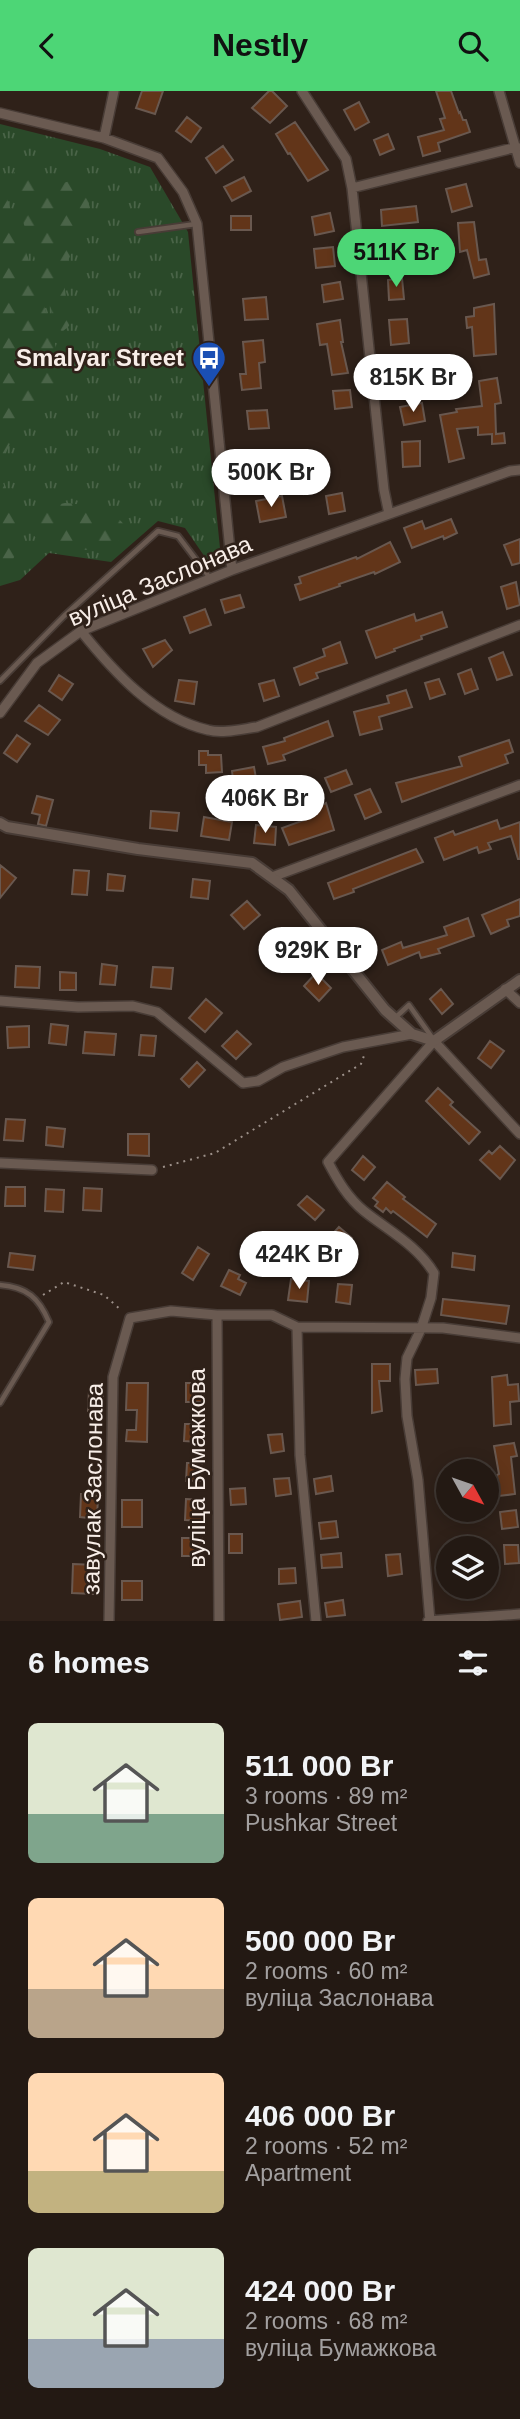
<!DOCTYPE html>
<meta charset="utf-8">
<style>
:root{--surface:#231913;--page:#2b221c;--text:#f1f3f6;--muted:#a3a0a0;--line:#403833;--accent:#4dd676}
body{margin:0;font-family:Helvetica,sans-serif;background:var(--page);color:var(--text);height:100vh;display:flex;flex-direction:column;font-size:26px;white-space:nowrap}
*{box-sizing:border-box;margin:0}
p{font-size:23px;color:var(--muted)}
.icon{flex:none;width:38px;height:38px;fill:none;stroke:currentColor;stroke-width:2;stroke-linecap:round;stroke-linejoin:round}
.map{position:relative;height:1530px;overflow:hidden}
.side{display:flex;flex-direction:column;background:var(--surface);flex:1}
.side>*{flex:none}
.needle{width:46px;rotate:130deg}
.fabs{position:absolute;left:436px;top:1368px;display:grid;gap:14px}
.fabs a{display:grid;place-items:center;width:63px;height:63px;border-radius:50%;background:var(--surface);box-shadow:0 4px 18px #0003,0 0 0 2px var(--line);font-size:35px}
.price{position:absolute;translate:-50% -60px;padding:0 16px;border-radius:24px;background:#fff;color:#222;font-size:23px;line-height:46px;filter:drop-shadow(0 2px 4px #0008)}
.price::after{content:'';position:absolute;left:50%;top:42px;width:21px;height:16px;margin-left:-10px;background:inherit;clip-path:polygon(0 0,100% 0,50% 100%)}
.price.active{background:var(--accent);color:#111}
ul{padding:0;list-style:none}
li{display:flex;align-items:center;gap:21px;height:175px;padding:0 28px}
li span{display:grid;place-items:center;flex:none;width:196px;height:140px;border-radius:10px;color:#555}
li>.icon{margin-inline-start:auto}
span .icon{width:84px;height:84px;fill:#fffc;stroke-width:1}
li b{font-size:30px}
h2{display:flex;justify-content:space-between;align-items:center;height:84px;padding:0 28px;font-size:30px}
header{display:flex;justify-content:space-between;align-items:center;height:91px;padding:0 28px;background:var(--accent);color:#111;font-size:32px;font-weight:700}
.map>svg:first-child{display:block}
</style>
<header><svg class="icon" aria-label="back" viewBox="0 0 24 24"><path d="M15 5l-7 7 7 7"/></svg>Nestly<svg class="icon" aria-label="search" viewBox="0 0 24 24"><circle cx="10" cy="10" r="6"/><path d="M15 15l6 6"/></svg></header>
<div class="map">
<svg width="520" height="1530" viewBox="0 0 520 1530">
<defs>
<pattern id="grass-tufts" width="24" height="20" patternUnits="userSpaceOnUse" patternTransform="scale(1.75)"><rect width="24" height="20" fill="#2a4929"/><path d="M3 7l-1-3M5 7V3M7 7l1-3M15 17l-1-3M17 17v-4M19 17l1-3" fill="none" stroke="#4a6448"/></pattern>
<pattern id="forest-firs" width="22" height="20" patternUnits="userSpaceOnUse" patternTransform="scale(1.75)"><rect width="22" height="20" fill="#2a4929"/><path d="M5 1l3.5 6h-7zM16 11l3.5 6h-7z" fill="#4a6448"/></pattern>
</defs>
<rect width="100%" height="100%" fill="#2f2119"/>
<path fill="url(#grass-tufts)" d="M0,33L100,58L150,76L188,141L221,467L209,472L185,437L158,430L111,471L49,462L20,489L0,495Z"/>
<path fill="url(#forest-firs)" d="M22,77C35,79 41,92 55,93C63,93 70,89 79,88C108,104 68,157 65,182C63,198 68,214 70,230L69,235L62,241L56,234L12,96L11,91L14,81Z
M0,94L7,108C18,140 70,275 60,298C54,314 37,321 25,331C13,343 4,362 2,379C0,408 30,423 19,455C16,466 10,473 0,479Z
M65,412C84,413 116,418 126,437C123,469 42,462 31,441L33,427L45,416Z"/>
<path fill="#623519" stroke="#69584f" stroke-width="2" d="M142,0H163L155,23L136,17Z
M269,0H272L287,15L270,32L252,17Z
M436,0H451L459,22L460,21L463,29H466L470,41L438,52L440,60L423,65L418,46L444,39L440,28L445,27Z
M359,11L369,31L355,39L344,19Z
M187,26L201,37L191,51L176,40Z
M295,31L328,79L308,90L290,62L288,63L276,43Z
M388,43L394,58L380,64L374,49Z
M223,55L233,69L216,82L206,67Z
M244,86L251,100L232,110L224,96Z
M466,93L472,115L452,121L446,98Z
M416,115L418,131L382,135L381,119Z
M330,122L334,140L315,144L312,126Z
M231,125H251V139H231Z
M474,131L479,169L486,168L489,183L474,187L467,159L460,161L458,132Z
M402,151L405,169L387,171L386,155Z
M333,156L335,175L316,177L314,158Z
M402,187L404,208L389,209L388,189Z
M340,191L343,208L324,211L322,194Z
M266,206L268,228L245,229L243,208Z
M494,213L496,263L474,265L472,236L467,237L466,226L474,225V217Z
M407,228L409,252L391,254L389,229Z
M340,229L343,251H341L348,282L332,284L327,253L320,254L317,233Z
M263,249L265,271L259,272L261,297L242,299L240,283H246L243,251Z
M413,271L415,288L400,290L398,273Z
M497,287L501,312L495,313L496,343L504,342L505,352L492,353V343L478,344V336L457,338L464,367L449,371L440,324L457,321L456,318L482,315L479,290Z
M350,299L352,316L335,318L333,300Z
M422,312L425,330L404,334L400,316Z
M267,319L269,337L249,338L247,320Z
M420,350V375L403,376L402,351Z
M265,359L267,378L252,380L249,360Z
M316,379L319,400L304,403L301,381Z
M342,402L345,420L329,423L326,405Z
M282,405L286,426L260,431L256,410Z
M451,428L457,442L444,448L443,445L412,457L404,437L422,430L425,438Z
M520,448V472L512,474L504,454Z
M390,451L400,471L375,483L374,481L339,493L340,495L300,509L295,494L301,492L299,486L356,466L357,468Z
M516,491L520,514L507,518L501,496Z
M240,504L244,516L225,522L221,509Z
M205,518L211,534L190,542L184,526Z
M442,521L447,536L421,545L422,548L394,558L395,560L376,567L366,540L414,523L416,530Z
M165,549L172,559L153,576L143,558Z
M340,551L347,572L316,582L318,587L300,594L294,577L325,565L323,558Z
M503,561L512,584L497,589L489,567Z
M471,578L478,598L465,603L458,583Z
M59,584L73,593L62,609L49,600Z
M439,588L445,603L430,608L425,592Z
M179,589L197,591L194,613L175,610Z
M274,589L279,605L264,610L259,593Z
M406,599L412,616L379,626L382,638L360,644L354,621L389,612L387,605Z
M39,614L60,629L48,644L25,630Z
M328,630L333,645L283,664L285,669L268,673L263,656L285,650L284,647Z
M17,644L30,653L17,671L4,662Z
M509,649L513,661L505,664L508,672L402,711L396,692L462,675L459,666Z
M199,660H208V664H221L222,681L206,682V674H199Z
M254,676L257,693L234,697L232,680Z
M346,679L352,693L331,701L325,687Z
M370,698L381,721L365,728L355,704Z
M37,705L53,709L46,735L38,733L40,724L32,722Z
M326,712L334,739L289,754L282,737L310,727L309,725L313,724L311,719Z
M151,720L179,722L177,740L150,737Z
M204,726L232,731L229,749L201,745Z
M497,729L500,738L520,731V768H518L511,745L488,752L491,758L479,762L477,756L444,769L435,747L453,740L455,744Z
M256,734L276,736L275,754L254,752Z
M416,758L423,771L353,798L354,801L334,808L328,792Z
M0,774L16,787L0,807Z
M74,779L89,780L87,804L72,803Z
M108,783L125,785L123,800L107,799Z
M193,788L210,790L208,808L191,806Z
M520,808V825L507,829L509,835L491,843L482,824Z
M247,810L260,824L244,838L231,824Z
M468,827L474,845L438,858L440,862L421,867L419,861L388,874L382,859L401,851L403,857L447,844L444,836Z
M285,849L298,865L283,877L270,861Z
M102,873L117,875L115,894L100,893Z
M16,875L40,876L39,897L15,896Z
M153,876L173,877L171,898L151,896Z
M60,881L76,882V899H60Z
M316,882L331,897L319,910L304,895Z
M441,898L453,913L442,923L430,908Z
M206,908L222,922L205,941L189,927Z
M51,933L68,935L66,954L49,952Z
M29,935V956L8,957L7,936Z
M237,940L251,953L236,968L222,955Z
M85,941L116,943L114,964L83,962Z
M141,944L156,945L154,965L139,964Z
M490,950L504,960L491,977L478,967Z
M197,971L205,979L189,996L181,988Z
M438,997L453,1011L450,1014L480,1041L469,1053L426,1010Z
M6,1028L25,1029L23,1050L4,1049Z
M47,1036L65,1038L63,1056L46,1054Z
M128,1043H149V1065L128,1064Z
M500,1055L515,1069L500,1088L480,1069L489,1060L492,1063Z
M363,1065L375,1076L364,1089L352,1079Z
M387,1091L405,1106L403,1108L436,1133L427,1146L393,1120L391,1122L386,1117L383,1121L375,1115L378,1111L373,1107Z
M6,1096H25V1115H5Z
M84,1097L102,1098L101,1120L83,1119Z
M46,1098L64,1099L63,1121L45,1120Z
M307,1105L324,1119L315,1129L298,1114Z
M339,1136L352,1147L339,1161L326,1150Z
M198,1156L209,1163L193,1189L182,1182Z
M10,1162L35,1165L33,1179L8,1176Z
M453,1162L475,1165L474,1179L452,1176Z
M229,1179L240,1184L238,1188L246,1192L240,1204L221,1195Z
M291,1188L309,1190L307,1211L288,1209Z
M338,1193L352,1194L350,1213L336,1211Z
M443,1208L509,1215L506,1233L441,1224Z
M372,1273H390V1290H379L382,1320L372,1322Z
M437,1278L438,1292L416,1294L415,1279Z
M507,1284L508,1294L518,1293L519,1310L510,1311L511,1333L494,1335L492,1286Z
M127,1292H148L147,1351L126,1350L127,1339H136L137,1319H126Z
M186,1292H199V1302H204V1311H186Z
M89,1299L103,1300V1321L88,1320Z
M185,1333H202L201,1351L184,1350Z
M282,1343L284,1360L271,1362L268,1344Z
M514,1352L517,1365L511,1366L515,1403L499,1405L497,1384L499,1383L494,1355Z
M187,1372H202L201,1390H186Z
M331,1385L333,1400L316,1403L314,1388Z
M289,1387L291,1403L276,1405L274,1388Z
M245,1397L246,1413L231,1414L230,1398Z
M81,1403L98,1405L97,1428L80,1426Z
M186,1408L201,1409V1421H205L204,1430L185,1429Z
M122,1409H142V1436H122Z
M516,1419L518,1436L502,1438L500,1421Z
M336,1430L338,1446L321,1448L319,1432Z
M229,1443H242V1462H229Z
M182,1447H202L201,1465H182Z
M504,1454H518L519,1472L505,1473Z
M341,1462L342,1476L322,1477L321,1464Z
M400,1463L402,1483L388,1485L386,1464Z
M73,1473L95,1474L94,1503L72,1502Z
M295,1477L296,1492L279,1493V1478Z
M122,1490H142V1509H122Z
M343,1509L345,1524L327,1526L325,1512Z
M300,1510L302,1526L280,1529L278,1513Z"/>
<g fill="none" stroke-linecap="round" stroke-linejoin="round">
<g stroke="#483c36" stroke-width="8">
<path id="service" d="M138,141L196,133
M0,590L64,525L158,440L178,445L210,487
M395,927L409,914L431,945
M0,1194C27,1196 39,1207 49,1231L0,1312"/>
</g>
<g stroke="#483c36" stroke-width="12">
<path id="minor" d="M302,0L346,68L352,97L384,399L389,423
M499,0L520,72
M0,22L104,47L158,67L183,101L197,133L232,479
M104,47L114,0
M352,97L517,56
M81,540C113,580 155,627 208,639C222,643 242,638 257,636L520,534
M0,622L37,572L81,540L232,479L510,380L520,379
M272,786L520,694
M505,898L520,912
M0,910L78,916L133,915L157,921L243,992L258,990L283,976L343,956L412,943
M0,1072L152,1079
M217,1224L219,1530
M297,1236L300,1364L316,1530
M109,1530L113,1286L130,1227L171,1220L217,1224H272L297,1236L443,1237L520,1247
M428,1530L520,1523
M430,1530L418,1389L407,1325L405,1288L407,1267L421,1238L431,1207L434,1182C417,1154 389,1140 364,1120C348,1107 338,1090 328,1071L434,950L520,1043"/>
</g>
<g stroke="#483c36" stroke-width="14">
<path id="tertiary" d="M0,732L7,736L138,758L252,772L289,799L385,919L412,943L434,950L520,889"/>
</g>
<path stroke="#9c9089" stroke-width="2" stroke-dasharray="2 5" stroke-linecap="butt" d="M163,1076L215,1062L361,973L365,962
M43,1204L64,1191L104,1204L121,1219"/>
<use href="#service" stroke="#6a5a51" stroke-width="4.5"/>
<use href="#minor" stroke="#6a5a51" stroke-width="9"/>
<use href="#tertiary" stroke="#6a5a51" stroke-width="10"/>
</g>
<defs>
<g id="bus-pin" transform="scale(1.75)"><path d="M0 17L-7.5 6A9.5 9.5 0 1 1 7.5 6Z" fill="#1a4fb4" stroke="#2f2119"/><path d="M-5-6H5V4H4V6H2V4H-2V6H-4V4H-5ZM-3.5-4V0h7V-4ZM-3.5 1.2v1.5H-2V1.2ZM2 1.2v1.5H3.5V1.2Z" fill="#fff"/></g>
</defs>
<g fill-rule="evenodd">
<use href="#bus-pin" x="209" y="267"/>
</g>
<g text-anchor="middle" stroke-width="5" stroke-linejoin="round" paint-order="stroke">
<g font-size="24" font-weight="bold" fill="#f8eee8" stroke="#2f2119" text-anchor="end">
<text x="184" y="275">Smalyar Street</text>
</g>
<g font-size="24" fill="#f8eee8" stroke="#2f2119">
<text transform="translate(160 490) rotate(-23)" y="8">вуліца Заслонава</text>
<text transform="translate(197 1377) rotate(-90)" y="8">вуліца Бумажкова</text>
<text transform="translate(93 1398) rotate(-89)" y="8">завулак Заслонава</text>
</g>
</g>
</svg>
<div class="fabs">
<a><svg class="needle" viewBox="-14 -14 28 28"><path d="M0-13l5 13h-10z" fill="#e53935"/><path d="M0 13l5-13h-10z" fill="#a3a0a0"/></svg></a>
<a><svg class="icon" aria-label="layers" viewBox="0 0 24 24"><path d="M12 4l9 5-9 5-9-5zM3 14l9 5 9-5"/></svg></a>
</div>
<b class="price active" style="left:396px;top:198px">511K Br</b>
<b class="price" style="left:413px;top:323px">815K Br</b>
<b class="price" style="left:271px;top:418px">500K Br</b>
<b class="price" style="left:265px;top:744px">406K Br</b>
<b class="price" style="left:318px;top:896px">929K Br</b>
<b class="price" style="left:299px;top:1200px">424K Br</b>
</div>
<section class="side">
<h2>6 homes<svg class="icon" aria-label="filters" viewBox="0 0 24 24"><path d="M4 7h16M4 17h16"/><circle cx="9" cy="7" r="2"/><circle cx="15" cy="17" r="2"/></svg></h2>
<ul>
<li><span style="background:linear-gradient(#dfe7d0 65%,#7fa58c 0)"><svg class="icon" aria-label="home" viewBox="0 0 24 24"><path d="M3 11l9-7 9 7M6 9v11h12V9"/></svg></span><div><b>511 000 Br</b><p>3 rooms · 89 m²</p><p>Pushkar Street</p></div></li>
<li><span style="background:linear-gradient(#ffd9b3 65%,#b9a48a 0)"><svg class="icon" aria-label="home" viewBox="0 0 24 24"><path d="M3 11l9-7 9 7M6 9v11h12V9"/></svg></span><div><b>500 000 Br</b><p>2 rooms · 60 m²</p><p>вуліца Заслонава</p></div></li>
<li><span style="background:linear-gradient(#ffd9b3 70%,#c2b280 0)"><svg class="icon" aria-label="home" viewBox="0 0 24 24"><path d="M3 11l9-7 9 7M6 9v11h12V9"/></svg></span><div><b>406 000 Br</b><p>2 rooms · 52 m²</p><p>Apartment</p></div></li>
<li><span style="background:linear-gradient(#dfe7d0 65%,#9aa5b1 0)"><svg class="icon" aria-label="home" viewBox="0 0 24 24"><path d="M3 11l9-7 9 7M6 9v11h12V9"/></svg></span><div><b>424 000 Br</b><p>2 rooms · 68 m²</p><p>вуліца Бумажкова</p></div></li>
</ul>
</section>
